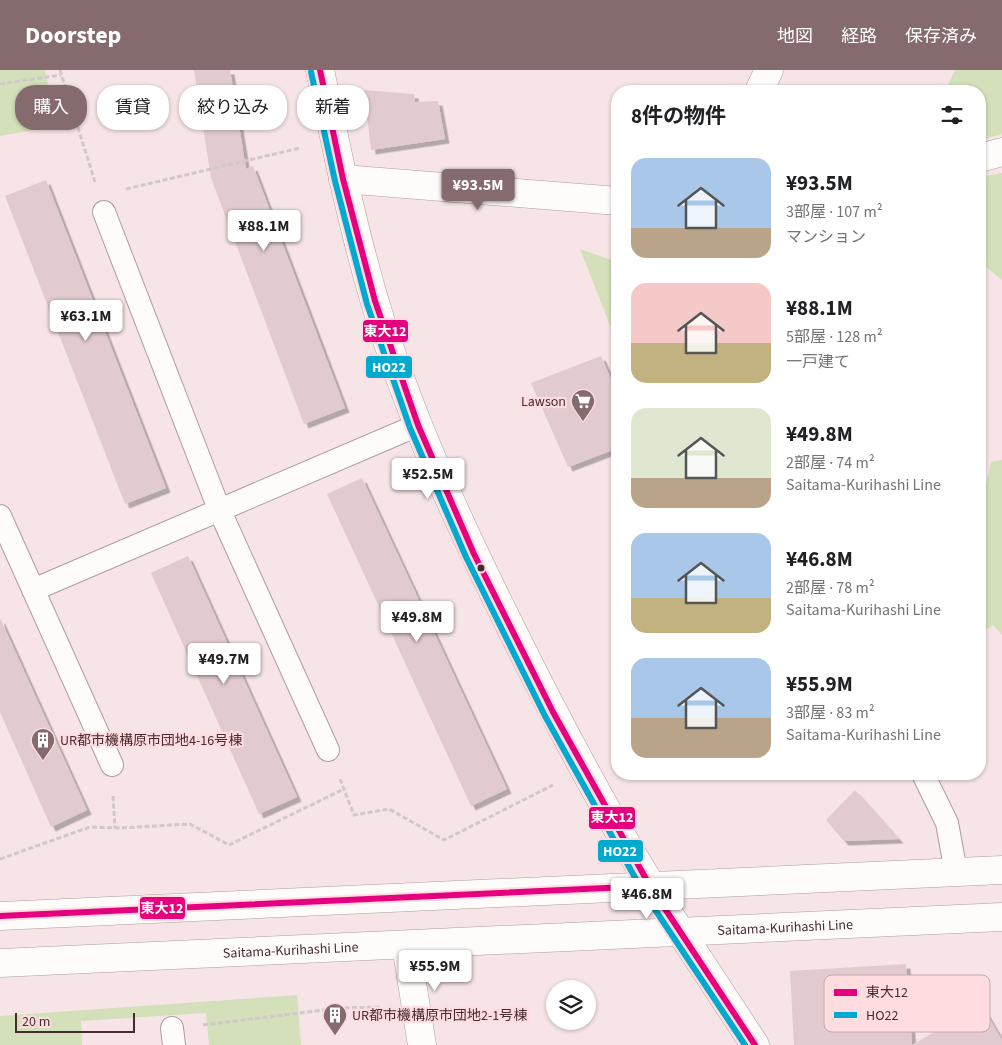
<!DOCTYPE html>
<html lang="ja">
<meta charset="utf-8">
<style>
:root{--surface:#fff;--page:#f6f6f6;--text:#202124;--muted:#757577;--accent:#866b6e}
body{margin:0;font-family:"Source Sans 3","Noto Sans JP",sans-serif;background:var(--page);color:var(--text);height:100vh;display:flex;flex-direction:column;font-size:19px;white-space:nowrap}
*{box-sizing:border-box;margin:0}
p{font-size:16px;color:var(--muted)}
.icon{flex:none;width:28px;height:28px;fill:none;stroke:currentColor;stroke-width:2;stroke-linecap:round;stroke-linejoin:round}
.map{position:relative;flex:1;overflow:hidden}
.drawer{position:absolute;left:611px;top:15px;width:375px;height:695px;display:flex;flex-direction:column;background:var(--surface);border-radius:20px;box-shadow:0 1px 4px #0004}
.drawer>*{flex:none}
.guide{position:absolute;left:15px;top:15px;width:475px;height:45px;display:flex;gap:10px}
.controls{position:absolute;left:546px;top:910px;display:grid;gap:10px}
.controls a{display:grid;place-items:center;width:50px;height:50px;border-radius:50%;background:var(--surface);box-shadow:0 1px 4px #0004;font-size:25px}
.scale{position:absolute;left:15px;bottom:12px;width:120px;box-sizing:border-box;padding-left:5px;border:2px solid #492a2e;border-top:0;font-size:14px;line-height:18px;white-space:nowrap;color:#492a2e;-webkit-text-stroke:4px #fedce0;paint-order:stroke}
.price{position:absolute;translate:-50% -42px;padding:0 11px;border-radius:5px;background:#fff;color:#222;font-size:16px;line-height:32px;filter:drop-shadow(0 1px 2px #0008)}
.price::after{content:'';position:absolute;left:50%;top:30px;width:15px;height:11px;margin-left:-8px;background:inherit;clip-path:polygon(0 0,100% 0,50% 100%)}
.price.current{background:var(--accent);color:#fff}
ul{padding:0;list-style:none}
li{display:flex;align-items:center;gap:15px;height:125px;padding:0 20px}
li span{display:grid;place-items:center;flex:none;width:140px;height:100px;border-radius:15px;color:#555}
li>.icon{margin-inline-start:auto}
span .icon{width:60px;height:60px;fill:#fffc;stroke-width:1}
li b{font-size:21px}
h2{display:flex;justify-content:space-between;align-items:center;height:60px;padding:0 20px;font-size:21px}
.tag{padding:0 18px;border-radius:20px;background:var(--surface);box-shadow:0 1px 4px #0004;font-size:18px;line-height:45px}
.tag.current{background:var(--accent);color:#fff}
header{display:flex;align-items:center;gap:30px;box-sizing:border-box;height:70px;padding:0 25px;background:var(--accent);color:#fff}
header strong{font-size:24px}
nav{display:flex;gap:28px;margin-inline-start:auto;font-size:18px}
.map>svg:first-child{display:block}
</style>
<header>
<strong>Doorstep</strong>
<nav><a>地図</a><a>経路</a><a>保存済み</a></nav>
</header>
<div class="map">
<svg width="1002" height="975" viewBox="0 0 1002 975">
<defs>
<filter id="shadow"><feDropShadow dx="4.5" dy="4.5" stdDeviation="0" flood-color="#0004"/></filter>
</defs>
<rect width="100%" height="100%" fill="#f6e4e6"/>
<path fill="#d4e0b9" d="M0,0H45L57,56L0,66Z
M955,0H1002V64L980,70V21H945Z
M1002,103V210L986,197L980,168V111L987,106Z
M580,179L617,192V273Z
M1002,390V565L993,555L980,564V442L991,392Z
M297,925L301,975H209L206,943L81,951L82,975H0V946Z"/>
<path fill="#e2cbce" filter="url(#shadow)" d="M194,0H230L246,99L253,96L345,338L304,354L211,108Z
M364,20L414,24L415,32L438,31L445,69L371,80Z
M46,110L166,418L125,434L5,126Z
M601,286L618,325V378L568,397L531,313Z
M362,408L507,719L471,736L327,424Z
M188,486L297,727L259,744L151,503Z
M0,548L87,740L51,757L0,642Z
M855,720L899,769L844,771L826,750Z
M906,894L912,975H794L790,901Z
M981,934L1002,970V975H912Z"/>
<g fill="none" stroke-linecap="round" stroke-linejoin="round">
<g stroke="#b09b9e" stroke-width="24">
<path id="service" d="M104,142L219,439L328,680
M0,446L112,695
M33,520L418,355
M923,704L947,753L956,802
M172,958L174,975"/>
</g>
<g stroke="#b09b9e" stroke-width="29">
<path id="minor" d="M759,21L769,0
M980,88L1002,82
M343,109L618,131
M680,861L755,975
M406,875L422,975"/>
</g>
<g stroke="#b09b9e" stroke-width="29">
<path id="tertiary" d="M320,0C336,77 352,154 374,229C408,344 459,454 512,560C563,663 617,765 680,861"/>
</g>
<g stroke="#b09b9e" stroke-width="29">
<g id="primary">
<path d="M0,846L1002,800"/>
<path id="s1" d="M0,893L1002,847"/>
</g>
</g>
<path stroke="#d1c8c9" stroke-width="3" stroke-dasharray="5 2.5" stroke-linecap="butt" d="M60,0L95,112
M0,14L61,5
M126,119L300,78
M340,709L354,745L389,739L444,770L553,715
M113,726L115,758
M0,789L90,757L120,758L190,754L229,775L344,719
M203,955L340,938L380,937"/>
<use href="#service" stroke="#fefbfb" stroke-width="22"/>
<use href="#minor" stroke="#fefbfb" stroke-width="28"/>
<use href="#tertiary" stroke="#fefbfb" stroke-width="28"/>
<use href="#primary" stroke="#fefbfb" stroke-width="28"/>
<g stroke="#fedce0" stroke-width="10">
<path id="bus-1" d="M320,0L343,109L375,231L418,355L474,484L553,642L650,816L755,975
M0,846L650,816"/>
</g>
<g stroke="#fedce0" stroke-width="10">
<path id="bus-2" d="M311,2L335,111L367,234L410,358L466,487L545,646L642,820L745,975"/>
</g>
<use href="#bus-1" stroke="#e5007d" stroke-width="6"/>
<use href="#bus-2" stroke="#00a9ce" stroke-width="6"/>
</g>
<defs>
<g id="supermarket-pin" transform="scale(1.25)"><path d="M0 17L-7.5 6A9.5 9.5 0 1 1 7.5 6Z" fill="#866b6e" stroke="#fedce0"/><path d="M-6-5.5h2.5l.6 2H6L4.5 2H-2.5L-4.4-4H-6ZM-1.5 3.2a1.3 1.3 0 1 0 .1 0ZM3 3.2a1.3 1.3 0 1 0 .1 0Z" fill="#fff"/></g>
<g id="building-pin" transform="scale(1.25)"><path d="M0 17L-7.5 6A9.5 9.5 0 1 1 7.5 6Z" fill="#866b6e" stroke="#fedce0"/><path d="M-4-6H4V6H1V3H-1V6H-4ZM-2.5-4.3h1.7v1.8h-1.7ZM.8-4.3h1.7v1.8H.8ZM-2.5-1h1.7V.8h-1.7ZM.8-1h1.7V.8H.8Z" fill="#fff"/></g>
</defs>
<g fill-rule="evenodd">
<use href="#supermarket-pin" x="583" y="331"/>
<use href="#building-pin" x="43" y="670"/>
<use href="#building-pin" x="335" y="945"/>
</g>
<circle fill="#492a2e" stroke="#fedce0" stroke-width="2" cx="481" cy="498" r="4.5"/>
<g text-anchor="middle" stroke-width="4.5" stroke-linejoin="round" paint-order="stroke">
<g font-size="14" fill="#492a2e" stroke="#fedce0" text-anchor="start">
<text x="566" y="336" text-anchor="end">Lawson</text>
<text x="60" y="675">UR都市機構原市団地4-16号棟</text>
<text x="352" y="950">UR都市機構原市団地2-1号棟</text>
</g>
<g font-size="14" fill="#492a2e" stroke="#fedce0">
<text dy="5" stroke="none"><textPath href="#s1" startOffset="786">Saitama-Kurihashi Line</textPath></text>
<text dy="5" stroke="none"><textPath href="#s1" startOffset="291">Saitama-Kurihashi Line</textPath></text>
</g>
</g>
<rect x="824" y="905" width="166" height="57" rx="8" fill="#fedce0" stroke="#c8a7ab" stroke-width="1"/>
<rect x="834" y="919" width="23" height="7" fill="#e5007d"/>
<rect x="834" y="942" width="23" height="6" fill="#00a9ce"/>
<g font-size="14" fill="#492a2e">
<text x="866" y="927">東大12</text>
<text x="866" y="950">HO22</text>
</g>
<g stroke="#fedce0" stroke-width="2">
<rect x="362" y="249" width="47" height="24" rx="5" fill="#e5007d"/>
<rect x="365" y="285" width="48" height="24" rx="5" fill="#00a9ce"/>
<rect x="588" y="736" width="48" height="24" rx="5" fill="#e5007d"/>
<rect x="597" y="769" width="47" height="24" rx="5" fill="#00a9ce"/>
<rect x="139" y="826" width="47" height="24" rx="5" fill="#e5007d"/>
</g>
<g font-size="14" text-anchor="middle" font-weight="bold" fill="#fff">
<text x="385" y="266">東大12</text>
<text x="389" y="302">HO22</text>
<text x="612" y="752">東大12</text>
<text x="620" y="786">HO22</text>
<text x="162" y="843">東大12</text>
</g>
</svg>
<div class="controls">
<a><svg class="icon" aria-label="layers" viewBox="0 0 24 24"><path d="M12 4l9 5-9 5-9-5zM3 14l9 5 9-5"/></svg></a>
</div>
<div class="scale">20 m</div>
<b class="price current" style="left:478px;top:141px">¥93.5M</b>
<b class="price" style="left:264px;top:182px">¥88.1M</b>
<b class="price" style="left:86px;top:272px">¥63.1M</b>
<b class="price" style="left:428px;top:430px">¥52.5M</b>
<b class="price" style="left:417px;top:573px">¥49.8M</b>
<b class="price" style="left:224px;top:615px">¥49.7M</b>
<b class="price" style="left:647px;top:850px">¥46.8M</b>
<b class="price" style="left:435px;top:922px">¥55.9M</b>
<div class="guide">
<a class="tag current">購入</a>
<a class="tag">賃貸</a>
<a class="tag">絞り込み</a>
<a class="tag">新着</a>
</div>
<section class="drawer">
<h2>8件の物件<svg class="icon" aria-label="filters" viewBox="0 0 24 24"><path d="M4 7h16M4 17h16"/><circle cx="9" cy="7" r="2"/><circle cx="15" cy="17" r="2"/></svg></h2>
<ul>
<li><span style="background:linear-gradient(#a9c7e8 70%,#b9a48a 0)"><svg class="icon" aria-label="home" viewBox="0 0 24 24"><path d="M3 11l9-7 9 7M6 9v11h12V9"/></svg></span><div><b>¥93.5M</b><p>3部屋 · 107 m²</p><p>マンション</p></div></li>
<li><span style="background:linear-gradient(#f6c9c9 60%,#c2b280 0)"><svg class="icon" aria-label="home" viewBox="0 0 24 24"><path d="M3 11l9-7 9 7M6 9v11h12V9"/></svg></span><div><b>¥88.1M</b><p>5部屋 · 128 m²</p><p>一戸建て</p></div></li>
<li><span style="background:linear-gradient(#dfe7d0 70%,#b9a48a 0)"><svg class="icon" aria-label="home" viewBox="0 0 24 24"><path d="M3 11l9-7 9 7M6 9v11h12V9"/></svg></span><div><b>¥49.8M</b><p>2部屋 · 74 m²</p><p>Saitama-Kurihashi Line</p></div></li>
<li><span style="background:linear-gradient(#a9c7e8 65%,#c2b280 0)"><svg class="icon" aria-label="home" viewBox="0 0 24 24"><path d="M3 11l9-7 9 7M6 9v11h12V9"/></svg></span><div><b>¥46.8M</b><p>2部屋 · 78 m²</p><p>Saitama-Kurihashi Line</p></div></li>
<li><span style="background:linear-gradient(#a9c7e8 60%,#b9a48a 0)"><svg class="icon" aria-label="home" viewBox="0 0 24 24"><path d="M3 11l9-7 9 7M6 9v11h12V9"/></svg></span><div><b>¥55.9M</b><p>3部屋 · 83 m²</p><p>Saitama-Kurihashi Line</p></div></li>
</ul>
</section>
</div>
